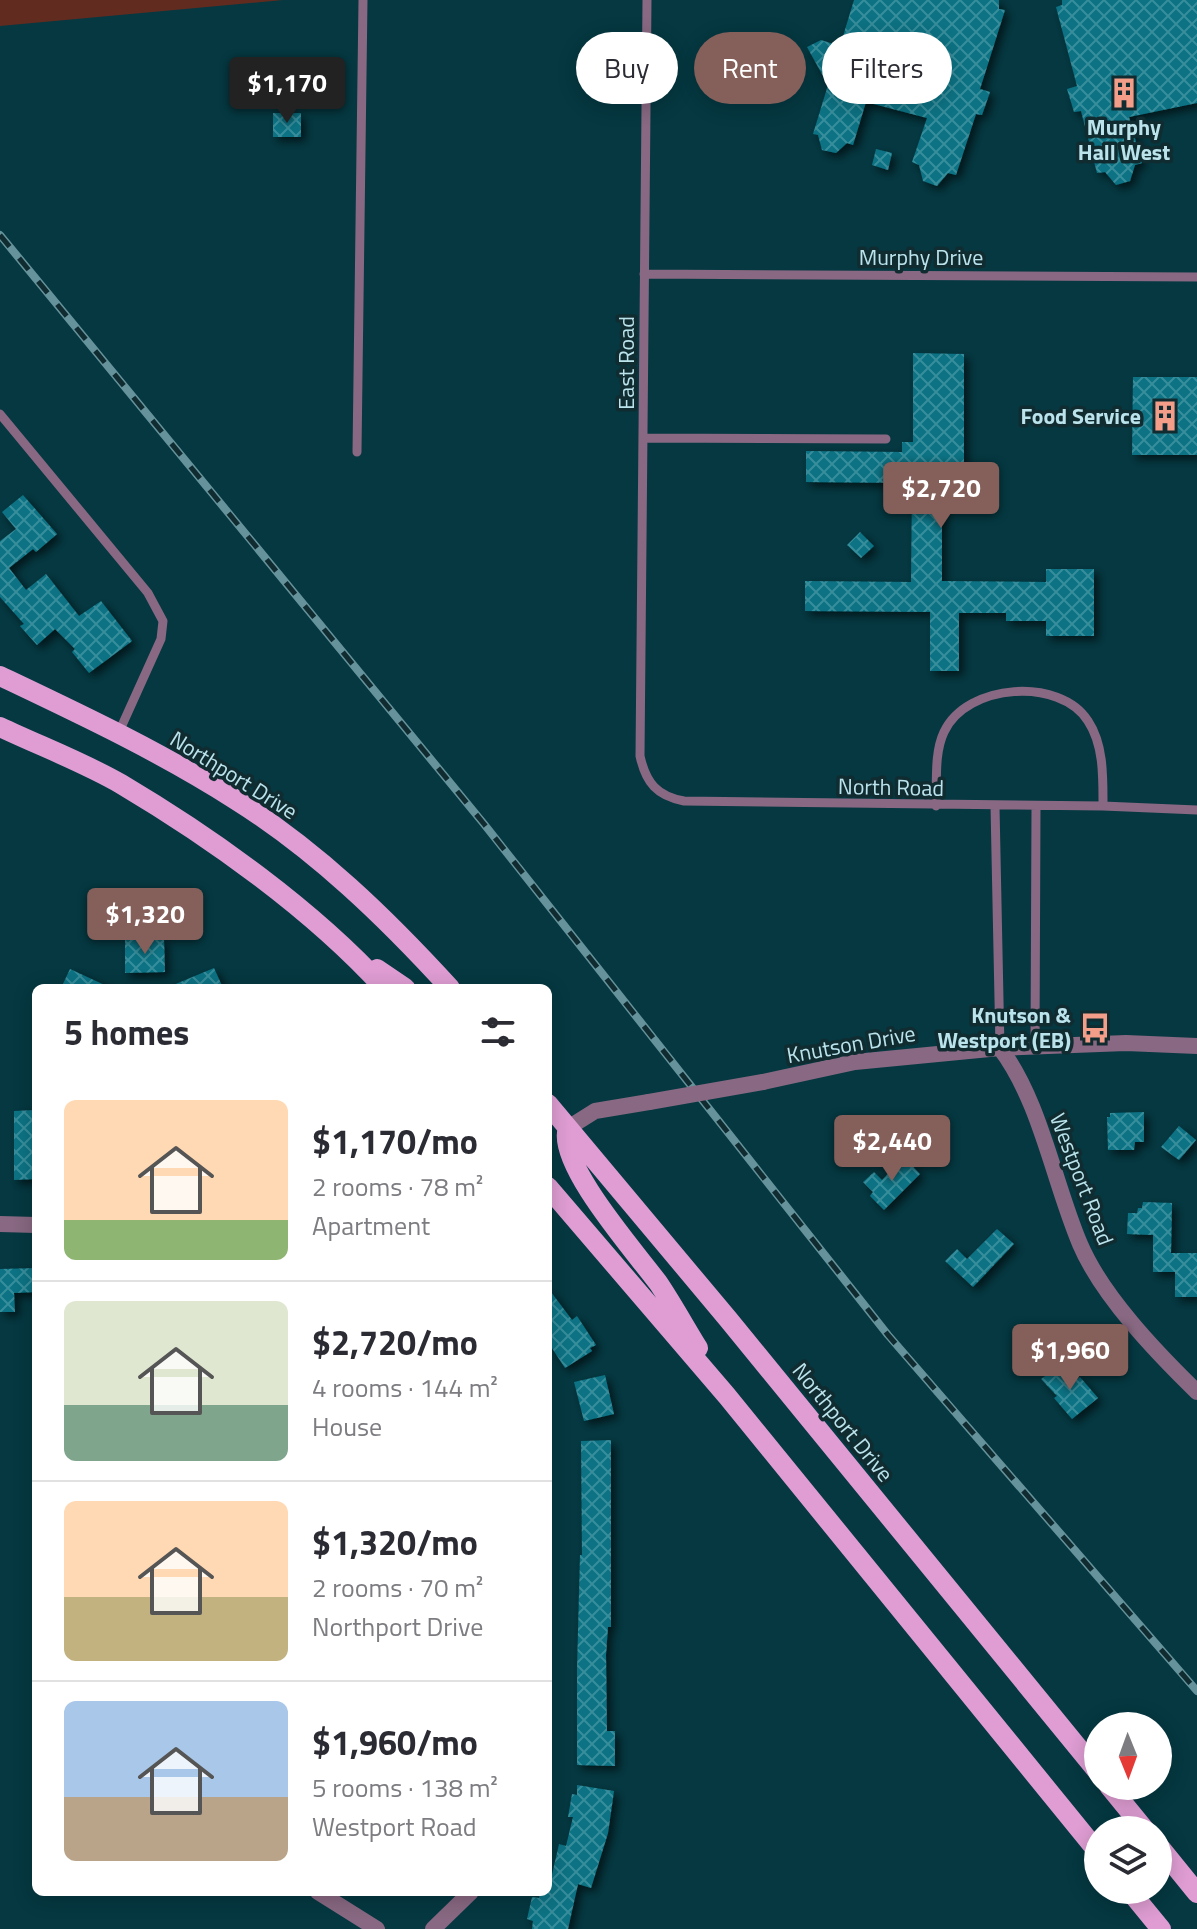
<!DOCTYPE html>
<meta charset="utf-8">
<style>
:root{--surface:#fff;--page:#f7f7f7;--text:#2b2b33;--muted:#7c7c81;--line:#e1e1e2;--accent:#855f5a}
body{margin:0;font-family:"Titillium Web",sans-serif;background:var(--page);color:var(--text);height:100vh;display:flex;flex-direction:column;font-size:30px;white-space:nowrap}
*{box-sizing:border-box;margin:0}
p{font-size:26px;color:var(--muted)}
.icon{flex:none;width:44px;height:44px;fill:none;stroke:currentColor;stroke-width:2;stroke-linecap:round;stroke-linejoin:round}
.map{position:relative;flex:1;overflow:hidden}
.details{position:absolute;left:32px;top:984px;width:520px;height:912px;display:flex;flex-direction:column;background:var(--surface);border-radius:12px;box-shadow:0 4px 20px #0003}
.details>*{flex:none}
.banner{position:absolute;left:576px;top:32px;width:500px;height:72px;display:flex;gap:16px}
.needle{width:52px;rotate:179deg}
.tools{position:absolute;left:1084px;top:1712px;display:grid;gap:16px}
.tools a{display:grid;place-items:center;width:88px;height:88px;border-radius:50%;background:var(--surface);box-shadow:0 4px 20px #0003;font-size:40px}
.price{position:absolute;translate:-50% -68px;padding:0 18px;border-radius:8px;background:var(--accent);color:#fff;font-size:26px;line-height:52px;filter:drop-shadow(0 2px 4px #0008)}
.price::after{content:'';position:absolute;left:50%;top:48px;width:24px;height:18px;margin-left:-12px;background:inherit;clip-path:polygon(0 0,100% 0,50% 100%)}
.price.current{background:#222;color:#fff}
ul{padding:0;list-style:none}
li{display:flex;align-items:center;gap:24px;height:200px;padding:0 32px}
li+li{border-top:2px solid var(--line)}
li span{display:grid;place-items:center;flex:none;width:224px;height:160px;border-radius:12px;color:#555}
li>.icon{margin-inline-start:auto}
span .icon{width:96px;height:96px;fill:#fffc;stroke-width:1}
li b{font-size:34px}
h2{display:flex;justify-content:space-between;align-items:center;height:96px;padding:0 32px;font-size:34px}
.tag{padding:0 28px;border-radius:36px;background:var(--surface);box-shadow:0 4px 20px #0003;font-size:28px;line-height:72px}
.tag.current{background:var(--accent);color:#fff}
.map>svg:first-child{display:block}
</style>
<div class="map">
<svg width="1197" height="1929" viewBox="0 0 1197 1929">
<defs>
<pattern id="building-cross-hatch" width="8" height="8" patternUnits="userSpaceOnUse" patternTransform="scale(2)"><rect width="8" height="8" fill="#0b7283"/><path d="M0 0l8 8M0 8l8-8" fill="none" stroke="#388d9b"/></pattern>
<filter id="shadow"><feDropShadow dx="4.5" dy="4.5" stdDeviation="4" flood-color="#0009"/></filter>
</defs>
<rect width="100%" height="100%" fill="#053841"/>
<path fill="#622b20" d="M0,0H283L0,26Z"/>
<path fill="url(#building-cross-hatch)" filter="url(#shadow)" d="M854,0H999V9L1005,10L980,89L990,92L982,115L976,114L956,175L948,173L937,186L923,181L919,165L912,162L927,118L866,102L853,145L847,143L836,153L822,150L818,135L813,134L828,85L807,47L821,40L840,46Z
M1062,0H1197V103L1129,117L1142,163L1135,165L1130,181L1116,185L1105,172L1097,173L1081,111L1074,112L1067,89L1077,86L1056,7L1062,5Z
M273,113H301V137H273Z
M876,149L892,153L888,170L872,165Z
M913,353L964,354V484L942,483V581L1046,582V569H1094V636H1046V621H1006V613H959V671H930V612L805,611V581L911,582L912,483L806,482V451L902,452V442H913Z
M1133,377H1197V455H1132Z
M23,495L57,534L36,552L33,549L9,568L26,590L46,574L79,616L101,601L132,641L89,673L72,652L75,649L55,629L37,645L20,626L24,624L0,597V541L16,529L2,512Z
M860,532L874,546L861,558L847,545Z
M164,939L165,972L125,973V940Z
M214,968L223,988H166Z
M70,969L111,988H61Z
M35,1110L36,1179L14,1180V1111Z
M1144,1112V1142H1135L1134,1150H1108L1107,1117H1110V1113Z
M1179,1126L1196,1140L1179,1160L1161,1147Z
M904,1157L920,1174L884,1210L870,1196L873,1192L863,1182L874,1172L882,1180Z
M1143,1202L1172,1203L1171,1253H1197V1297H1175V1272H1153V1235L1127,1234L1128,1213H1137L1138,1208H1142Z
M997,1229L1014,1244L973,1287L945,1261L957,1249L967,1259Z
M36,1268V1292L14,1293L15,1312H0V1269Z
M548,1288L572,1320L577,1316L596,1345L590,1348L592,1351L565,1368L548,1342Z
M1060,1365L1074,1381L1080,1377L1098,1398L1072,1419L1054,1398L1057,1396L1041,1379Z
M605,1375L614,1414L584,1421L574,1382Z
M611,1440V1627H608L606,1655L607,1731H615V1766L577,1765V1669L580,1555H582L581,1441Z
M577,1785L614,1791L608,1833L591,1888L578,1884L568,1929H532L533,1921L527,1919L532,1897L539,1898L540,1892H548L559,1844L566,1846L573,1817H568L572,1794L577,1795Z"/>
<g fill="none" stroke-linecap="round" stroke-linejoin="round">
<path stroke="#886882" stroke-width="9" d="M647,0L640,756C646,783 657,796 684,801L1103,806L1197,810
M644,274L1197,277
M0,414L148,593L163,621L161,639L119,732
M644,438L886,439
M357,452L363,0
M936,806C937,782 934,753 944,732C967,683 1060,677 1088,721C1104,745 1103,778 1103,806
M995,806L1000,1048
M1035,1046L1036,806"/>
<path stroke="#886882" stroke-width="16" d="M1000,1048L1126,1043L1197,1046
M0,1224L36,1225
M318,1892L377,1929
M433,1929L471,1892"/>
<path stroke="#886882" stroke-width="16" d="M763,1082L855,1062L1000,1048C1040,1100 1054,1183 1080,1244C1102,1296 1157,1353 1197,1392
M568,1128L595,1111L649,1102"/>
<path stroke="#df9dd3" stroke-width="20" d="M0,676C80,714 161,752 236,800C317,851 386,918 450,988
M0,727C40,746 83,762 121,784C212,838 313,910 384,988
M377,969L405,988
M548,1104L728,1319L1098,1772
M568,1128C555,1162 638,1255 659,1284C673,1305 685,1327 698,1348
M548,1187L727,1396L1098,1852
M1109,1786L1145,1830
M1158,1845L1197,1893
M1129,1890L1161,1929"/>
<g stroke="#65929b" stroke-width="8">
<path id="rail" d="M0,235L484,824L888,1335L1197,1691"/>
</g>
<use href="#rail" stroke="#102c31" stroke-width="5" stroke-dasharray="15" stroke-linecap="butt"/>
<path stroke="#886882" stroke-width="16" d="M649,1102L763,1082"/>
</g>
<defs>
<g id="building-bare" transform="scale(2.4)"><path d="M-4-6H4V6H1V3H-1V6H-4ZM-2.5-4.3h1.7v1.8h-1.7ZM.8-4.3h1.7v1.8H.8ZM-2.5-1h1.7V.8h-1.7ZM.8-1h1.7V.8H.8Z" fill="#f49e8a" stroke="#102c31" stroke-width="2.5" paint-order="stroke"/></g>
<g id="bus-bare" transform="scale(2.4)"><path d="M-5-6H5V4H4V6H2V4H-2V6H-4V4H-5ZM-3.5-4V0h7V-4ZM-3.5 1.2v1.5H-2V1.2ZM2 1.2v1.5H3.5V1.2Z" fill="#f49e8a" stroke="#102c31" stroke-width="2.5" paint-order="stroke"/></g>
</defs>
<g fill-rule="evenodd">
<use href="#building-bare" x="1124" y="93"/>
<use href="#building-bare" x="1165" y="416"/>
<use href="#bus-bare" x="1095" y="1028"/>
</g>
<g text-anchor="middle" stroke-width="7" stroke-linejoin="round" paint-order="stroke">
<g font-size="22" font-weight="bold" fill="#bbe3ec" stroke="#102c31" text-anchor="end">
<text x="1124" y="135" text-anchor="middle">Murphy<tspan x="1124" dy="25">Hall West</tspan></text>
<text x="1141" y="424">Food Service</text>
<text x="1071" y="1023">Knutson &amp;<tspan x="1071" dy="25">Westport (EB)</tspan></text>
</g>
<g font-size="22" fill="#bbe3ec" stroke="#102c31">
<text x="921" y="265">Murphy Drive</text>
<text transform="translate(626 363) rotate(-90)" y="8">East Road</text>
<text transform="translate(234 775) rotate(32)" y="8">Northport Drive</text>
<text transform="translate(891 787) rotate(1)" y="8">North Road</text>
<text transform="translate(851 1044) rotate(-10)" y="8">Knutson Drive</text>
<text transform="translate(1082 1179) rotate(69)" y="8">Westport Road</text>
<text transform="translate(843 1422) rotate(51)" y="8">Northport Drive</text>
</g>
</g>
</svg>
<div class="tools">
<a><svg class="needle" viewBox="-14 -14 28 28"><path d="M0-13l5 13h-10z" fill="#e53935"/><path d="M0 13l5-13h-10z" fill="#7c7c81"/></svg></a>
<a><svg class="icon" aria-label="layers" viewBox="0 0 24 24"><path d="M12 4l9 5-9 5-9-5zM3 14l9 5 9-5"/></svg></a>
</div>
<b class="price current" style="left:287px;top:125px">$1,170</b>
<b class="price" style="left:941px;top:530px">$2,720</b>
<b class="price" style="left:145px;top:956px">$1,320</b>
<b class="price" style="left:892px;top:1183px">$2,440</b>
<b class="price" style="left:1070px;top:1392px">$1,960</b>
<div class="banner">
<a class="tag">Buy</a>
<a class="tag current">Rent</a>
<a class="tag">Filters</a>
</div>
<section class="details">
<h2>5 homes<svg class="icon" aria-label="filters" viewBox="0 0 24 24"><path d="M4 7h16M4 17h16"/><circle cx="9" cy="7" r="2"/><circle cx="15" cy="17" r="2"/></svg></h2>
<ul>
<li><span style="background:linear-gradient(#ffd9b3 75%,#8fb573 0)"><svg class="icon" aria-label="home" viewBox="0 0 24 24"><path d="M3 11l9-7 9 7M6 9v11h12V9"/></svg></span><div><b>$1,170/mo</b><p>2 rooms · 78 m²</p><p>Apartment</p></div></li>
<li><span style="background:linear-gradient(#dfe7d0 65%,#7fa58c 0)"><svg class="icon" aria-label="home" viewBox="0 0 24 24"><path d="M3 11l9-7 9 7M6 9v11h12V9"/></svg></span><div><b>$2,720/mo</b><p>4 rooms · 144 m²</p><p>House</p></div></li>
<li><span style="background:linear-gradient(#ffd9b3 60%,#c2b280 0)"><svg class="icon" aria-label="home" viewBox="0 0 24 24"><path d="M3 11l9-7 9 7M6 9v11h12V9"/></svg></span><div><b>$1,320/mo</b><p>2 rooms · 70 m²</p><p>Northport Drive</p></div></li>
<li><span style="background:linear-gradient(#a9c7e8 60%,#b9a48a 0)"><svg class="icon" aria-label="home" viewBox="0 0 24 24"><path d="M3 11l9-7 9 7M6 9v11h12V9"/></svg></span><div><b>$1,960/mo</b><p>5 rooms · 138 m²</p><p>Westport Road</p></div></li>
</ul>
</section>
</div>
